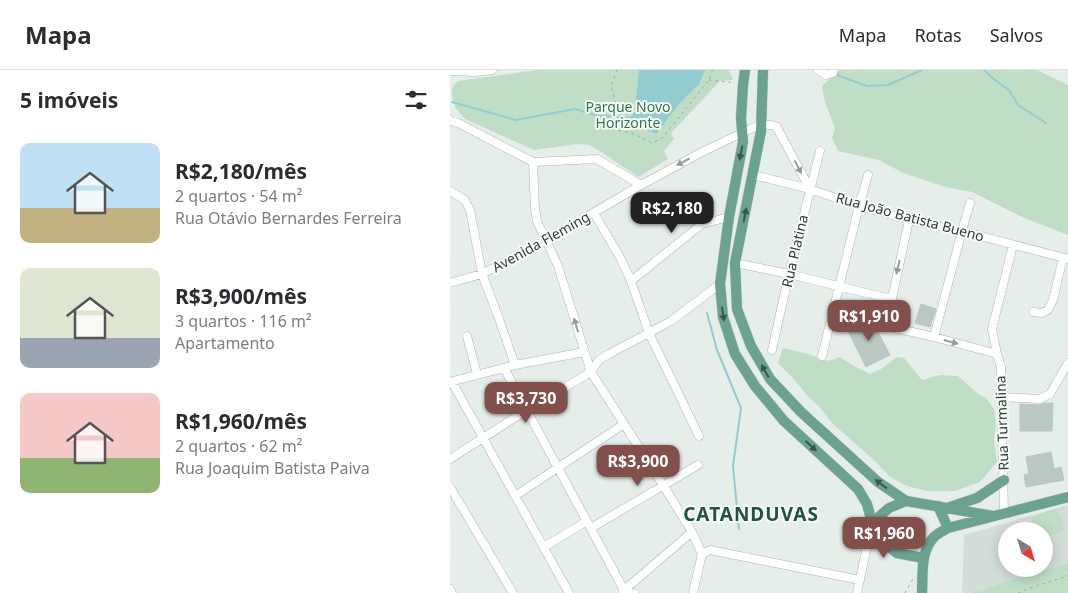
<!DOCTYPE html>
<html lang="pt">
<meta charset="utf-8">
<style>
:root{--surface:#fff;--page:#f2f2f3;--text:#2b2b33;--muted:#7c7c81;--line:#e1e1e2;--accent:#834f4a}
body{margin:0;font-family:"Noto Sans",sans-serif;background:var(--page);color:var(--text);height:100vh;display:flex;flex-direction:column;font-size:19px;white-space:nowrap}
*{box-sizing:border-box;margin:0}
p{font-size:16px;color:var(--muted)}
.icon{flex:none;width:28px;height:28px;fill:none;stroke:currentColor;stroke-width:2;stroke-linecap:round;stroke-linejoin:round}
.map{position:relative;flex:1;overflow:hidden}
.side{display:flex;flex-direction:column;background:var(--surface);width:450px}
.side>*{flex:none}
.needle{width:32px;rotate:142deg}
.tools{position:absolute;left:548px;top:452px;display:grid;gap:10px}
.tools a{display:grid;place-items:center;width:55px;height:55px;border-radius:50%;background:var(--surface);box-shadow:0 2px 12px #0003;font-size:25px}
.price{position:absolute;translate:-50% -42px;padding:0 11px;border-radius:10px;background:var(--accent);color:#fff;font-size:16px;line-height:32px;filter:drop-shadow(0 1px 2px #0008)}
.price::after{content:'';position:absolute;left:50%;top:30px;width:15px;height:11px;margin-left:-8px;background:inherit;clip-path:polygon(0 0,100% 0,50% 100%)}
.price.active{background:#222;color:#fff}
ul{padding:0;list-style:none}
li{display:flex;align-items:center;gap:15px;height:125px;padding:0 20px}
li span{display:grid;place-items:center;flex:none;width:140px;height:100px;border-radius:10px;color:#555}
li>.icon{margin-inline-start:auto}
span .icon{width:60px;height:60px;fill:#fffc;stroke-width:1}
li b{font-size:21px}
h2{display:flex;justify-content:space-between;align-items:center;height:60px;padding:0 20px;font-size:21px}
header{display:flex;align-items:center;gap:30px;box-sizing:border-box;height:70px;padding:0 25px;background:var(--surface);border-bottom:1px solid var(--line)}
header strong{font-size:24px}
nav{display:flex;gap:28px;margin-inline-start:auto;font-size:18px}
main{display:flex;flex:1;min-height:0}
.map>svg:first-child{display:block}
</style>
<header>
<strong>Mapa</strong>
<nav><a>Mapa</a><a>Rotas</a><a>Salvos</a></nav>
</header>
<main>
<section class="side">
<h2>5 imóveis<svg class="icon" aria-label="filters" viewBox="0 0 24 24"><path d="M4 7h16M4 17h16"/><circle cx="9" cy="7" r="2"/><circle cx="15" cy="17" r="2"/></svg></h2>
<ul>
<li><span style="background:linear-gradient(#bfe0f5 65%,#c2b280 0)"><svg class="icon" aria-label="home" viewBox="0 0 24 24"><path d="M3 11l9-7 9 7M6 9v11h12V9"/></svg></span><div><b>R$2,180/mês</b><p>2 quartos · 54 m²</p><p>Rua Otávio Bernardes Ferreira</p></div></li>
<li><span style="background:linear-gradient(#dfe7d0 70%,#9aa5b1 0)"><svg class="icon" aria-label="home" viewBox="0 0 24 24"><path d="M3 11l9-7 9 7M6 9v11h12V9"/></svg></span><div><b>R$3,900/mês</b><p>3 quartos · 116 m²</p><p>Apartamento</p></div></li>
<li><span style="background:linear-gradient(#f6c9c9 65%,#8fb573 0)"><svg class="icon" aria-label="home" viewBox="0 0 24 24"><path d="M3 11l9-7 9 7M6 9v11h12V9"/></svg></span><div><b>R$1,960/mês</b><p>2 quartos · 62 m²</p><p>Rua Joaquim Batista Paiva</p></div></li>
</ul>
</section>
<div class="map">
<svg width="618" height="523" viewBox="0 0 618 523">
<rect width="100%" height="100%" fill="#e6eeea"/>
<path fill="#d4ded9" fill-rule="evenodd" d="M618,435V493L520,523H512L514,465ZM556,461H594V499H556Z"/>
<path fill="#c0dec6" d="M88,0H279L283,10L270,11L221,63L224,69L214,81L218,89L188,107L150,81L139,75L127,74L84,80L15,49L5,37L2,26V21L3,16L8,11Z
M390,0H587L618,15V165L572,147L522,122L499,118L453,103L429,90L388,81L382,68L385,58L375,32L372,16Z
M333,278L358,284L379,291L390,287L404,296L420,304L431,299L447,287L454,288L472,310L490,305L508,306L527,323L536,328L544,339L546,355L544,370L547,392L530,412L505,421H477L457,416L440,407L425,391L383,354L368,335L359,328L343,308L328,293Z
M605,439L613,450L614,460L594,469V461H576C585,444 587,444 605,439Z
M618,493V523H520Z"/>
<path fill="#91ccd1" d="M189,0H255L249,14L229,34L206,64L193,58L180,48L185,41Z"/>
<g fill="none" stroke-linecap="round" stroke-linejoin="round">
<path stroke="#91ccd1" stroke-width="2" d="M534,0L545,10L559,20L568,35L596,53
M384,4L417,16L438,15L472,0
M2,32L66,50L125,39L148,46L180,48
M257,243L267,280L291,338L283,396L289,459"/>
</g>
<path fill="#bbc9c3" stroke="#b8c8c0" d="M471,234L486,239L480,257L465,253Z
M426,245L432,260L428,262L440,285L416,297L398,261L415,253L414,251Z
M594,333H603L602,361H570V334L589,335Z
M601,382L604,399L611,397L614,410L576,417L574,405L579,404L576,387Z"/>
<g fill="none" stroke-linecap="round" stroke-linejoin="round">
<g stroke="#a8b6b1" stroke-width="9">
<path id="minor" d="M368,0L376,5L383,3V0
M0,1L26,2L42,0
M0,50V51L8,53L83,92L85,139L87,151L108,196L141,302L213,415L242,462L252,484L243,523
M83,92L147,89L191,115
M303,105L360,119L409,136L459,150L512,161L618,189
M0,121L15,130L20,140L32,204L48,246L65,295
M144,143L171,189L181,211L199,263L249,366
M459,150L436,256L484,267L547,284
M285,193L339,204L441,229
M181,211L252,154L279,147
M0,213L32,204L97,170L191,115L254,81L292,63L312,54L326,56L360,119
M583,242L592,243L598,240L603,230L613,188
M17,266L27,304
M484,267L512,161L520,133
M322,280L339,204L370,81
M372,286L409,136L418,105
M54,298L174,520L185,523
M0,312L65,295L134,282
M2,312L119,523
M551,327L589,329L600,324L618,293
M0,389L77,340L141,302L149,290L159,284L221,251L270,214
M0,417L63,523
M65,426L174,354
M554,444L551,296L547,284L542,259L563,175
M141,458L248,395
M94,477L137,451
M252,484L260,480L410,510
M0,519L2,523
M173,521L242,462
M407,523L422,453"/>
</g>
<g stroke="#c2cac7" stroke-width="11">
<path id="major" d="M295,0L293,15L291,48L293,72L279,147L270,214L273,247L285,284L305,316L334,351L408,419L417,434L422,453L432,471L447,483L473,488
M313,0L311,61L285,193L287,239L301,276L320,309L351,342L428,412L456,431L543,446
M488,436L498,458
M500,437L527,428L554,410
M422,453L439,438L456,431
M472,523C473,504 470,482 484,467C488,463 493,461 498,458L618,427"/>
</g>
<path stroke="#88b1a1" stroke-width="1" stroke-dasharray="2.5 4" stroke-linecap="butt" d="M167,0L161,16L166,33L164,45L166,60L182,63L202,73L212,68L259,10L262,3V0
M259,10L285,13
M455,523L464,507
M568,523L589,515L618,506"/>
<use href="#minor" stroke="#fff" stroke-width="8"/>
<use href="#major" stroke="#6ca290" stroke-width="10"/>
</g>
<defs><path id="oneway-solid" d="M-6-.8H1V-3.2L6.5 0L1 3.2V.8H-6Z" transform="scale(1.25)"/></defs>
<g fill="#37584d">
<use href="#oneway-solid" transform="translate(291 83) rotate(101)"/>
<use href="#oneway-solid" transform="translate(295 145) rotate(-79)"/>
<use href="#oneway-solid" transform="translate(273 244) rotate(81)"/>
<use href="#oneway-solid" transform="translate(315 301) rotate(-120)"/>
<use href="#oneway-solid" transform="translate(361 376) rotate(43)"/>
<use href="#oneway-solid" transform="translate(431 414) rotate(-143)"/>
</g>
<g fill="#92a09b">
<use href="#oneway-solid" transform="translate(233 92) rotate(152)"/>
<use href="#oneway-solid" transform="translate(348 97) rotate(62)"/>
<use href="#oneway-solid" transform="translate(448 197) rotate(103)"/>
<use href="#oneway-solid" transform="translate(126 255) rotate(-107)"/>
<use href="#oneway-solid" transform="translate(501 272) rotate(15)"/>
</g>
<g text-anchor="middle" stroke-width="4" stroke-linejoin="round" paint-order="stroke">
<g font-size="14" fill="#307646" stroke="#f7fbf8">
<text x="178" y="42">Parque Novo<tspan x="178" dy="16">Horizonte</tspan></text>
</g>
<g font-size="14" fill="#254037" stroke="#f7fbf8">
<text transform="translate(460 147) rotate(15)" y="5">Rua João Batista Bueno</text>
<text transform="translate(91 172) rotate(-29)" y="5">Avenida Fleming</text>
<text transform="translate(345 181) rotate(-77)" y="5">Rua Platina</text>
<text transform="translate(552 353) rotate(-92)" y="5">Rua Turmalina</text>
</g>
<g font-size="19" font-weight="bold" letter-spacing="1" fill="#215242" stroke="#f7fbf8">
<text x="301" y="451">CATANDUVAS</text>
</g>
</g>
</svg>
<div class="tools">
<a><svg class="needle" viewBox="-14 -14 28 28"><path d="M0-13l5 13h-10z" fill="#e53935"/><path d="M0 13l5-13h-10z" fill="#7c7c81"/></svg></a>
</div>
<b class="price active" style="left:222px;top:164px">R$2,180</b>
<b class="price" style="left:419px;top:272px">R$1,910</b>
<b class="price" style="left:76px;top:354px">R$3,730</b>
<b class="price" style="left:188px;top:417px">R$3,900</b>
<b class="price" style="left:434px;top:489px">R$1,960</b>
</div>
</main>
